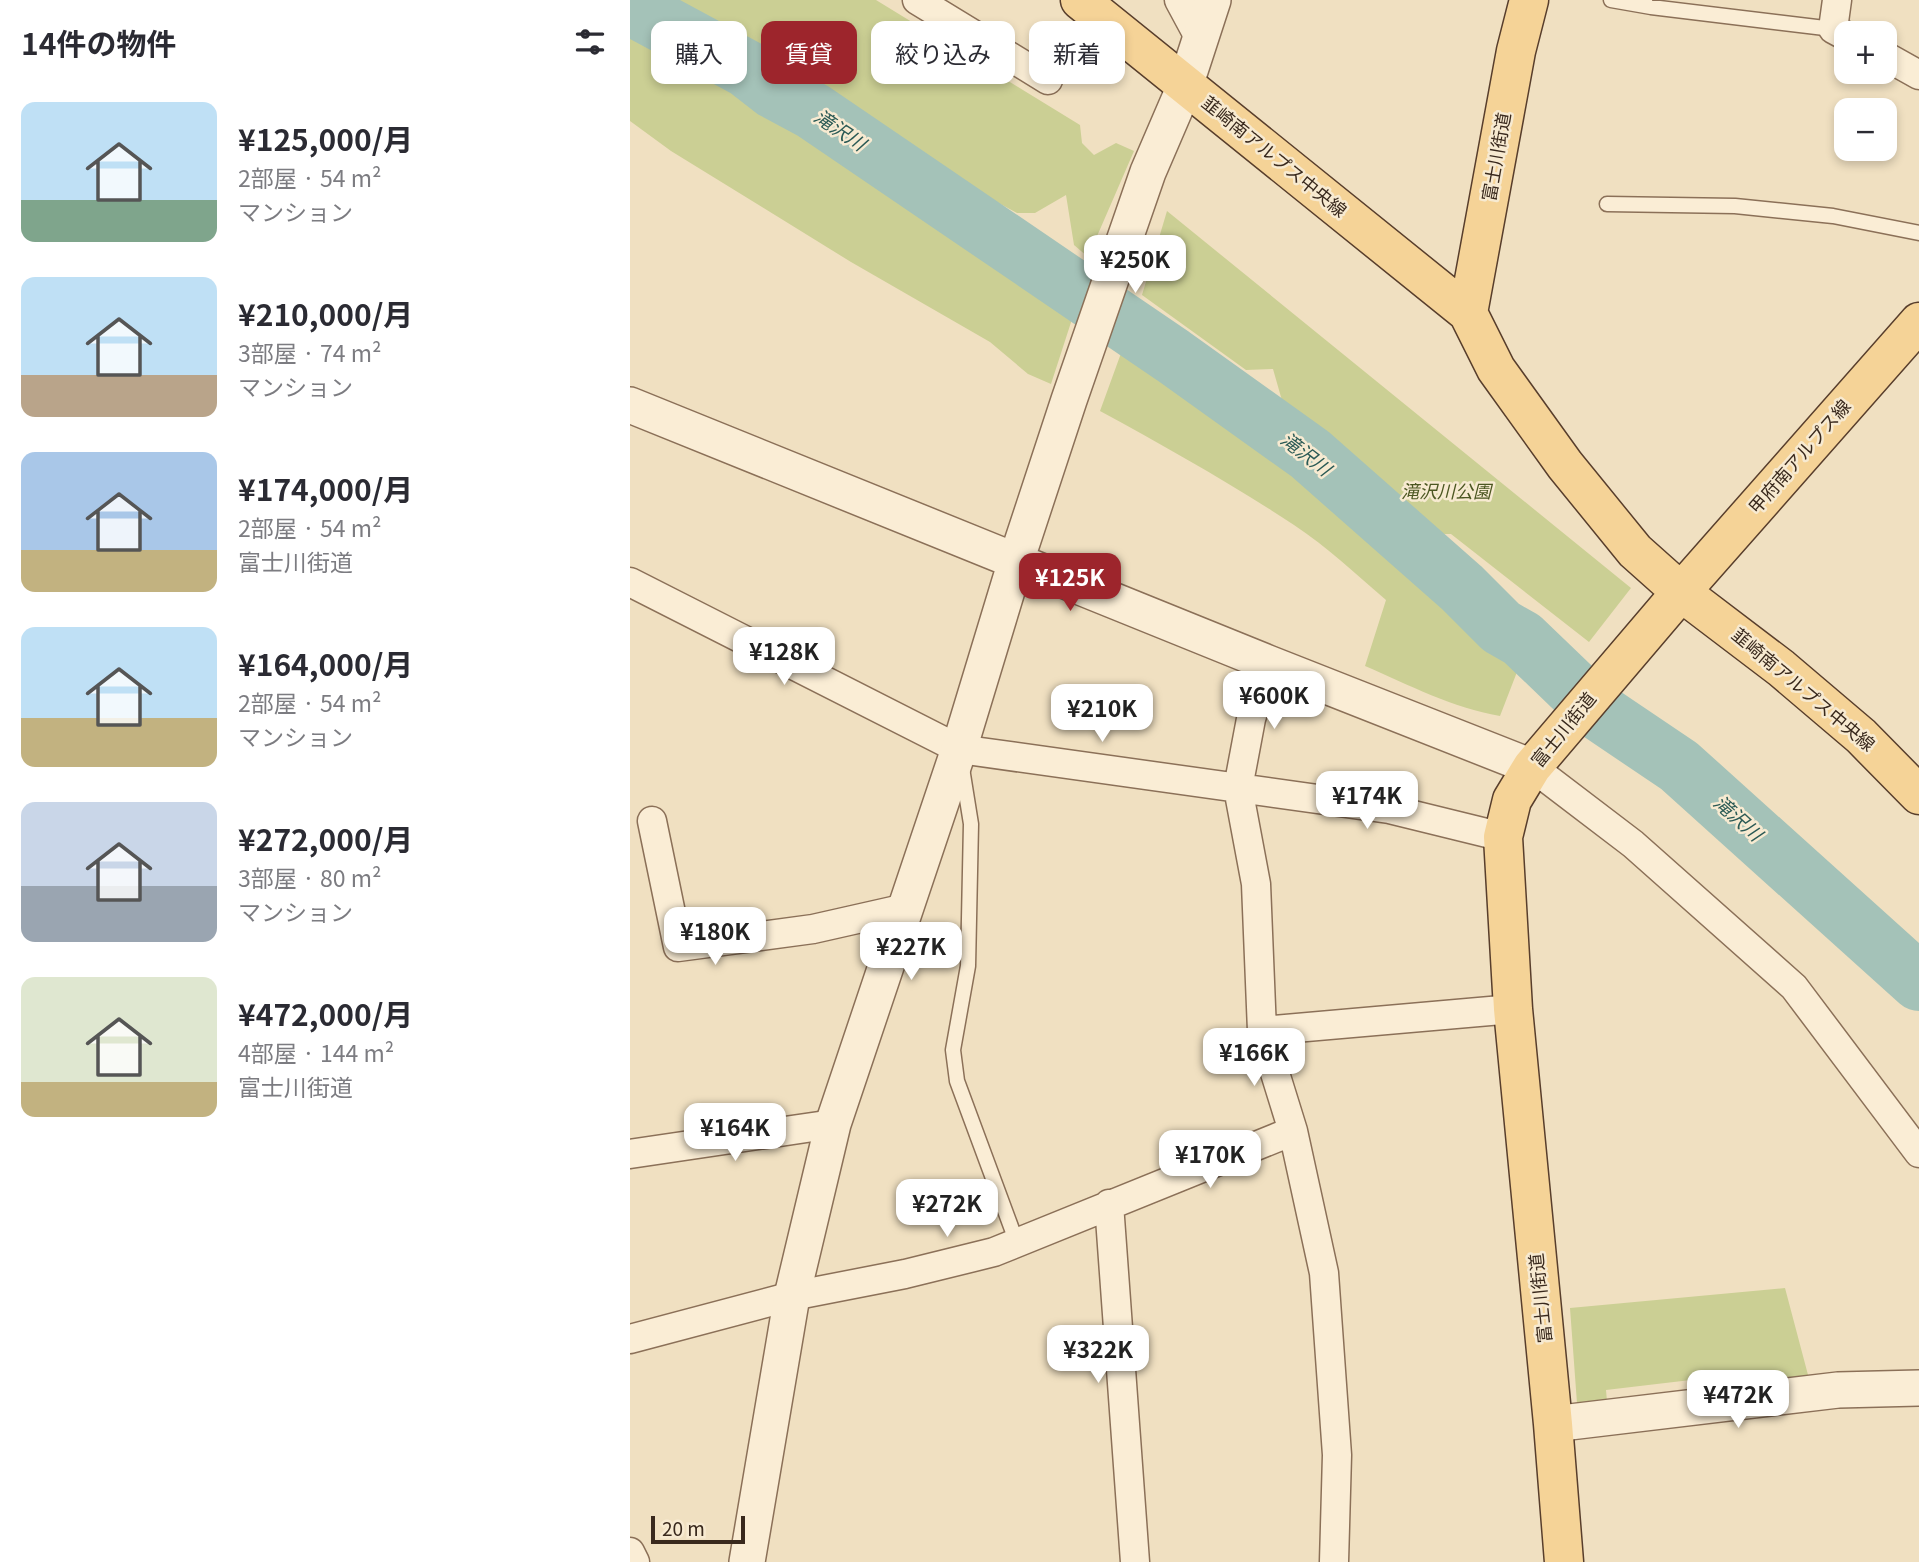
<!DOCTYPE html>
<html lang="ja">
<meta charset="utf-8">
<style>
:root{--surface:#fff;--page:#f2f2f3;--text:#2b2b33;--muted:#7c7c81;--accent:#9d252c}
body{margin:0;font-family:Georgia,"Noto Sans JP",serif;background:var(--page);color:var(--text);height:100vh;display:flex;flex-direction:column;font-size:26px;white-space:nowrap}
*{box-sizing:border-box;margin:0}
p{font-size:23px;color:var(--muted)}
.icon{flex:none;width:38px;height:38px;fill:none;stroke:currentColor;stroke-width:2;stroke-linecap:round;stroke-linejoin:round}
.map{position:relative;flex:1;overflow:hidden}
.panel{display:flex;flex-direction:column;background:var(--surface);width:630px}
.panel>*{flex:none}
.top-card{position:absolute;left:21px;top:21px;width:665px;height:63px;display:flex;gap:14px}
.controls{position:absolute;left:1204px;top:21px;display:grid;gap:14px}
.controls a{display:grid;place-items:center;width:63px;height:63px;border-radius:14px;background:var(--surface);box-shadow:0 4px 10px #0003;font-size:35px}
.scale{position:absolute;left:21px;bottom:18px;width:94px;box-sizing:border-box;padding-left:7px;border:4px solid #39291d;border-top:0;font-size:19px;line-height:24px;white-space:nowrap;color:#39291d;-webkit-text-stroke:5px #f7ead1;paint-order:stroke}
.price{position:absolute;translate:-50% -60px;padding:0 16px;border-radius:14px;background:#fff;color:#222;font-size:23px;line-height:46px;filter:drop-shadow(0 2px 4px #0008)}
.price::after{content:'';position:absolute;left:50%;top:42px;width:21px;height:16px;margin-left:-10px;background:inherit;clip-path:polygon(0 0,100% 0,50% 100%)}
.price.on{background:var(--accent);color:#fff}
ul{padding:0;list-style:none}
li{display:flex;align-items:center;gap:21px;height:175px;padding:0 21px}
li span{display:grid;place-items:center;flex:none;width:196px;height:140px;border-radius:14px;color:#555}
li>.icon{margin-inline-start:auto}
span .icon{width:84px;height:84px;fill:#fffc;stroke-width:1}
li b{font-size:30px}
h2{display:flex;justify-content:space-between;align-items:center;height:84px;padding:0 21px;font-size:30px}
.pill{padding:0 24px;border-radius:14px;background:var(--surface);box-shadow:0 4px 10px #0003;font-size:24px;line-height:63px}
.pill.on{background:var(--accent);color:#fff}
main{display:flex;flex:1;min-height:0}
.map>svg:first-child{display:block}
</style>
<main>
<section class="panel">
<h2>14件の物件<svg class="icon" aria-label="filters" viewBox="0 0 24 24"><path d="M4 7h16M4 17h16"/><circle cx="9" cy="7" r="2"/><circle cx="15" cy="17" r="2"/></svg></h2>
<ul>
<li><span style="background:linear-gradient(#bfe0f5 70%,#7fa58c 0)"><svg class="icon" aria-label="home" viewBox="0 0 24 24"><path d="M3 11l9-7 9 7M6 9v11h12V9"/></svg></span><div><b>¥125,000/月</b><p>2部屋 · 54 m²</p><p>マンション</p></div></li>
<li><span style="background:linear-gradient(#bfe0f5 70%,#b9a48a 0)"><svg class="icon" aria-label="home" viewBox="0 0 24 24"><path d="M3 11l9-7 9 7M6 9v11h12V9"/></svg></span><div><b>¥210,000/月</b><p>3部屋 · 74 m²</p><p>マンション</p></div></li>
<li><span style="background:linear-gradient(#a9c7e8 70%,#c2b280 0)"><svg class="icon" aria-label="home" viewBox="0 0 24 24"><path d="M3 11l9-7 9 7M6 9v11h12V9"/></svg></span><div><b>¥174,000/月</b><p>2部屋 · 54 m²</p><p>富士川街道</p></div></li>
<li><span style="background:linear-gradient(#bfe0f5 65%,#c2b280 0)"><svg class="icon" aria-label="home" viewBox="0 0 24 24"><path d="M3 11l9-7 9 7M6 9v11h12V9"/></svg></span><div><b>¥164,000/月</b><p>2部屋 · 54 m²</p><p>マンション</p></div></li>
<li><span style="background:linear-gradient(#c9d6e8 60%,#9aa5b1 0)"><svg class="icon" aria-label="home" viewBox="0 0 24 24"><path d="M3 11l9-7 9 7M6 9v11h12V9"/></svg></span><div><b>¥272,000/月</b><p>3部屋 · 80 m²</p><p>マンション</p></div></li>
<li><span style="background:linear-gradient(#dfe7d0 75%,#c2b280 0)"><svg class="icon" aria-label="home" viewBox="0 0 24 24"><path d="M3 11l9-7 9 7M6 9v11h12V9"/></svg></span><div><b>¥472,000/月</b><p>4部屋 · 144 m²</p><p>富士川街道</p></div></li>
</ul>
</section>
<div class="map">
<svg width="1289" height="1562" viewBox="0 0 1289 1562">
<rect width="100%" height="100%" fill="#f0e0c1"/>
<path fill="#cbcf94" d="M32,0H246L450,125L452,143L464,155L486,143L504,151L458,257L444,245L436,195L405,213H387L339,187L287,149L182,85Z
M0,38L61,69L183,140L317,230L417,295L445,310L421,384L398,374L360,342L221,262L41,151L0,121Z
M537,211L1001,588L959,642L821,534C790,534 788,527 773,501L761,497L653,404L643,369L616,370L512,295Z
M494,345L537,369L690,478L707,497L762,540L783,563L853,628L892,659L870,716C823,708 779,685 735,666L756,600C726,574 697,547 664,525C602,484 536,447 470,411Z
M1155,1288L1182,1390L1125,1397L1120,1373L976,1390L978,1413L948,1417L940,1308Z"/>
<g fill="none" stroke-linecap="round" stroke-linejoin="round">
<path stroke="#a4c2b8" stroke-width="58" d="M0,6L117,69L144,90L183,111L543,356L680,454L832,588L871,627L892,639L966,710L1049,766L1289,982"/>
<g stroke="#8b7058" stroke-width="17">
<path id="service" d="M981,0L1021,7L1203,29
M977,204L1105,206L1203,216L1289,233
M332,768L341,824L338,966L323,1050L327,1081L387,1243"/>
</g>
<g stroke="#8b7058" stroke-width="31">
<path id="minor" d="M287,0L418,80
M549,0L570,39
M1207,0L1203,29L1216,36
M1255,56L1289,75
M0,582L329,749L759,809L873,837
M638,663L621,719L608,788L626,884L632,1031L663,1131L694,1273L707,1455L704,1562
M902,767L1003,844L1164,987L1289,1153
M22,821L48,947L183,929L276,908
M632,1031L883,1009
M0,1154L203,1124
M479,1204L505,1562
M0,1339L162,1296L275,1274L364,1252L663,1131
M0,1552L5,1562"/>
</g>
<g stroke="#8b7058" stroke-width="38">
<path id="tertiary" d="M0,405L638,663L902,767
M923,1424L1208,1390L1289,1388
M117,1562L162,1296L203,1124L329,749L386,561L439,400L518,172L555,86L583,0"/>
</g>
<g stroke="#583e2c" stroke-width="41">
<path id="primary" d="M450,0L838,313
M899,0L886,51L838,313L866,369L935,465L1005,551L1051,592L902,767L882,800L873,837L883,1009L923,1424L934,1562
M1289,322L1051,592L1151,668L1231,736L1289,795"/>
</g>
<use href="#service" stroke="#faedd5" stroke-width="14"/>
<use href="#minor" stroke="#faedd5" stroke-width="28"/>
<use href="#tertiary" stroke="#faedd5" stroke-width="35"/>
<use href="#primary" stroke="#f5d397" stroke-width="38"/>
</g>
<g text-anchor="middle" stroke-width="5" stroke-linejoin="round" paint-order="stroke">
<g font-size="18" fill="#39291d" stroke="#f7ead1">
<text transform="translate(644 157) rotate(39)" y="6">韮崎南アルプス中央線</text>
<text transform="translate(867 157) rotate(-80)" y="6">富士川街道</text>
<text transform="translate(1170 457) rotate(-49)" y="6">甲府南アルプス線</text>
<text transform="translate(1173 690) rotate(40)" y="6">韮崎南アルプス中央線</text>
<text transform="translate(934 730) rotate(-51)" y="6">富士川街道</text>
<text transform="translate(911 1298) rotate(-96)" y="6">富士川街道</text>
</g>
<g font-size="18" font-style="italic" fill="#4c5722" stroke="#f7ead1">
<text x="816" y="498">滝沢川公園</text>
</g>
<g font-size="19" font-style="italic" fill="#2b5a55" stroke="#f7ead1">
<text transform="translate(210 130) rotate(34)" y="7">滝沢川</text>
<text transform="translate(676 454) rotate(38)" y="7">滝沢川</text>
<text transform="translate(1108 818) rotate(42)" y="7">滝沢川</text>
</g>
</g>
</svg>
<div class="controls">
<a>+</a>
<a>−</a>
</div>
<div class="scale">20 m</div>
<b class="price" style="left:505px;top:295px">¥250K</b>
<b class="price on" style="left:440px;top:613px">¥125K</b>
<b class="price" style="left:154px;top:687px">¥128K</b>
<b class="price" style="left:644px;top:731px">¥600K</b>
<b class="price" style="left:472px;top:744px">¥210K</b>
<b class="price" style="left:737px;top:831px">¥174K</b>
<b class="price" style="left:85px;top:967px">¥180K</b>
<b class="price" style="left:281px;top:982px">¥227K</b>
<b class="price" style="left:624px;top:1088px">¥166K</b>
<b class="price" style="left:105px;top:1163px">¥164K</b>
<b class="price" style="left:580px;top:1190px">¥170K</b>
<b class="price" style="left:317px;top:1239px">¥272K</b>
<b class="price" style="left:468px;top:1385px">¥322K</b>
<b class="price" style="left:1108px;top:1430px">¥472K</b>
<div class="top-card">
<a class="pill">購入</a>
<a class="pill on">賃貸</a>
<a class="pill">絞り込み</a>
<a class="pill">新着</a>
</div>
</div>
</main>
